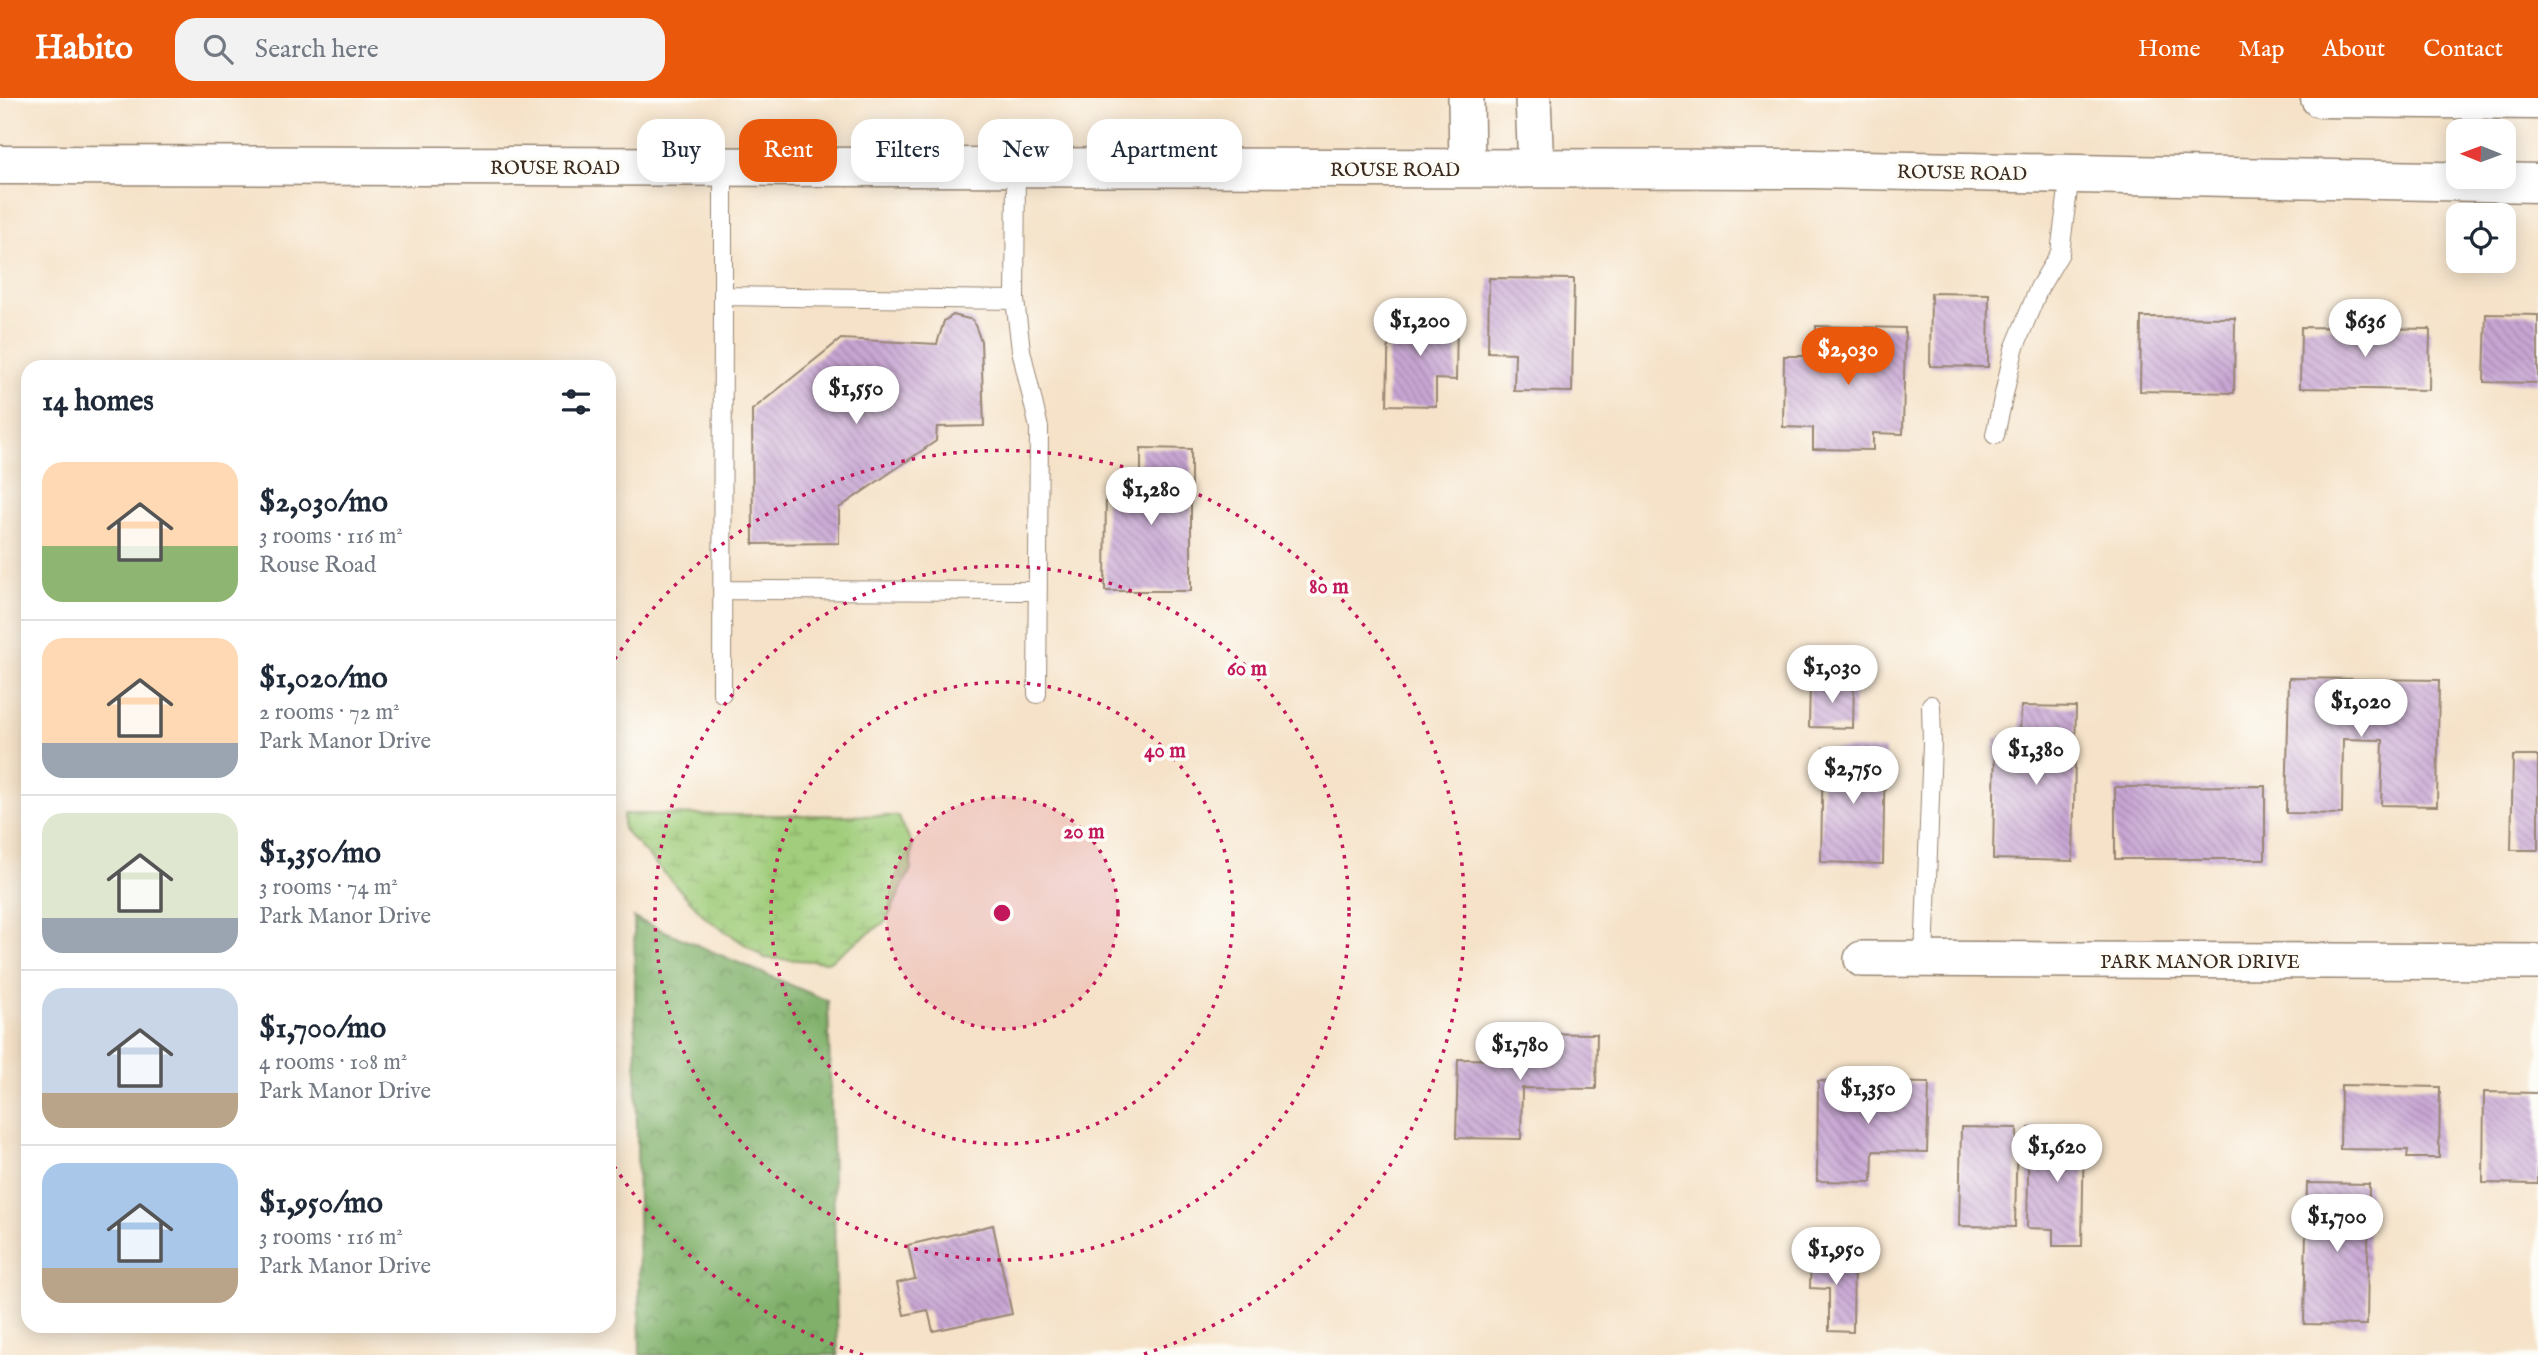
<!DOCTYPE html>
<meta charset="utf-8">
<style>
:root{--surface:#fff;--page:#f2f2f3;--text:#1f2937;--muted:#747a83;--line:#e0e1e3;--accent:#ea580c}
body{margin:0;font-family:"IM FELL English",serif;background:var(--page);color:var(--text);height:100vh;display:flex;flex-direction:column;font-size:26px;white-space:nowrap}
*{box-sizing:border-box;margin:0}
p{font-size:23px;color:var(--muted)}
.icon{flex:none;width:38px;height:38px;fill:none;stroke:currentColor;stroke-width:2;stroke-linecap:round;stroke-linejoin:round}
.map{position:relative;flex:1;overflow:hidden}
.details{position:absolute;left:21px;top:262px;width:595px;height:973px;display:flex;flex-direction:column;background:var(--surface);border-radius:21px;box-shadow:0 4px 18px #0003}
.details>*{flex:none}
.banner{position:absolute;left:637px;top:21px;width:665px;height:63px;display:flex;gap:14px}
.needle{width:46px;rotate:271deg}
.tools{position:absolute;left:2446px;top:21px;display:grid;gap:14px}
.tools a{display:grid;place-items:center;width:70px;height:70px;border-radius:14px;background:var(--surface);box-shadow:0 4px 18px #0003;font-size:35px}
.price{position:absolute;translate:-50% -60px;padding:0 16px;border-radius:24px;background:#fff;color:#222;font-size:23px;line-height:46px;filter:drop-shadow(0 2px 4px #0008)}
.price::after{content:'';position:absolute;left:50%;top:42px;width:21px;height:16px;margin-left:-10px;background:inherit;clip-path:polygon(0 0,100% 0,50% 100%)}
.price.on{background:var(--accent);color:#fff}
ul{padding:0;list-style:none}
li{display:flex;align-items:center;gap:21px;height:175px;padding:0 21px}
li+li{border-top:2px solid var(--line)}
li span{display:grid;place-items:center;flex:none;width:196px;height:140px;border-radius:21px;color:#555}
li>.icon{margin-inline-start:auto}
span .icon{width:84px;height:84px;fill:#fffc;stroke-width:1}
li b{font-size:30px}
h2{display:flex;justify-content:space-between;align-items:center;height:84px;padding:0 21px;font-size:30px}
.pill{padding:0 24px;border-radius:21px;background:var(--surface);box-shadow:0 4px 18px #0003;font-size:24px;line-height:63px}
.pill.on{background:var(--accent);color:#fff}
header{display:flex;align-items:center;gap:42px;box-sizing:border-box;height:98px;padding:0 35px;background:var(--accent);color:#fff}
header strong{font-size:33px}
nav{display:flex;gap:38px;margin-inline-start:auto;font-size:24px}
.search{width:490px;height:63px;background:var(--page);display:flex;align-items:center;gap:18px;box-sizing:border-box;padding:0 24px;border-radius:21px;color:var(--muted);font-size:26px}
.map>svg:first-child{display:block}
</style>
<header>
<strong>Habito</strong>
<div class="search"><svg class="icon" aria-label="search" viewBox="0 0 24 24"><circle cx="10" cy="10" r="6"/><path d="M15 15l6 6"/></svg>Search here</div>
<nav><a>Home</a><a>Map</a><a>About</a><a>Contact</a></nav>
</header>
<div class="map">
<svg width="2538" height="1257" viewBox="0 0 2538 1257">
<defs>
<pattern id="forest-crowns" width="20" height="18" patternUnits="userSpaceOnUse" patternTransform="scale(1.75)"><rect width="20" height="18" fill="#80b06b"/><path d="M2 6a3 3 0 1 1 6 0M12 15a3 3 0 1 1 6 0" fill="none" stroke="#6a8f57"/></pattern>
<pattern id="wetland-marsh" width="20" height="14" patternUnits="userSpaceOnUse" patternTransform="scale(1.75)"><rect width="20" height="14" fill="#a1cd7b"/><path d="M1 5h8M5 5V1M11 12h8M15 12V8" fill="none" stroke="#8cb06a"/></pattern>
<pattern id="building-back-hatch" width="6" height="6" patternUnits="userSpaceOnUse" patternTransform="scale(1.75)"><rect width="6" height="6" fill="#c8a6d4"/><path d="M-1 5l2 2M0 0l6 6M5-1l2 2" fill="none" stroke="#a487ab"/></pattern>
</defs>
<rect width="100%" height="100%" fill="#fdfcf7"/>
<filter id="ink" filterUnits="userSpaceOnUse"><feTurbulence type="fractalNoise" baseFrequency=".0143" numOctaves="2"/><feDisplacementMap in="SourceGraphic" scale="14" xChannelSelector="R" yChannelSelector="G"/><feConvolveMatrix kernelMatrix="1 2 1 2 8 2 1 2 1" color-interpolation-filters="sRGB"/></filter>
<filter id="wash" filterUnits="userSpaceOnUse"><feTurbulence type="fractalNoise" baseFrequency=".00686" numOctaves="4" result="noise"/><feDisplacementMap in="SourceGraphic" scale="28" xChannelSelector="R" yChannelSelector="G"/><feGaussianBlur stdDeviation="1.57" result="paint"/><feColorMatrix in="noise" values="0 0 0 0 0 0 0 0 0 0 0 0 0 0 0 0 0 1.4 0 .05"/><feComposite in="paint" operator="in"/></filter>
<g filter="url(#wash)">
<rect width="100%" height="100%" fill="#f5e2c8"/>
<path fill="url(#forest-crowns)" stroke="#5e6d44" stroke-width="2" d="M634,820L828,903L838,1257H640Z"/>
<path fill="url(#wetland-marsh)" stroke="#6e7c4c" stroke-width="2" d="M623,716L898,718L912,746L911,771L886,823L828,864L765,860L706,820L623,731Z"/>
<g id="blocks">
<path fill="url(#building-back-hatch)" d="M1489,180L1574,181L1572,294L1514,293L1515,255L1488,254Z
M1931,195L1989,196L1988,269L1930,268Z
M2486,216L2538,217V285L2484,284Z
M953,217L973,222L981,243L984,328L937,329L936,343L839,410V445L753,446L752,312L841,241L937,246L944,223Z
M1389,218L1457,219L1456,282L1436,281V308L1387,307Z
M2141,219L2235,220L2234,295L2140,293Z
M1816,228L1905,230L1903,336L1873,335V352L1813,351V330L1783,329L1784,258H1816Z
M2301,229L2430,231L2429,292L2300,290Z
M1141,350L1191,351V493H1105L1106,390H1141Z
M2289,580L2439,582L2437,708L2381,707L2383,642L2343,641L2342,716L2286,715Z
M1810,583L1854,584L1853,630L1809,629Z
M2021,608L2076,609L2073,763L1993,761L1995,640H2020Z
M1823,650L1885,652L1883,766L1821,764Z
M2513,658H2538V752H2511Z
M2265,688V761H2115V689Z
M1517,935L1597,936L1596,991L1522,990L1521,1041L1456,1040L1458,961L1517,962Z
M1818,983L1929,985L1927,1054L1873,1053L1872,1084L1817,1083Z
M2341,987L2440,989L2439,1060H2407L2408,1052L2340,1051Z
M2484,994L2538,995V1086L2483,1085Z
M1961,1029L2017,1030L2015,1129L1959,1128Z
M2029,1030L2084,1031L2082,1148H2053V1131L2027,1130Z
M2307,1085L2369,1086L2367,1227L2304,1226Z
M993,1127L1012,1216L933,1233L928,1212L904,1217L897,1185L915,1181L908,1147Z
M1811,1155L1854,1156L1853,1234L1829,1233V1191L1810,1190Z"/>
</g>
</g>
<g filter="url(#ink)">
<use href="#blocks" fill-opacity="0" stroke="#988673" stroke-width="2"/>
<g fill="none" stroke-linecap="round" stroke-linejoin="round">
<g stroke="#988673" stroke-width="20">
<path id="service" d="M723,69V198L1015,202L1016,70
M1015,202L1021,252L1039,330L1037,596
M1995,337L2014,251L2039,190L2060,155L2070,76
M722,492L1038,493
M722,595L723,198
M1924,862L1932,645L1931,607"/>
</g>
<g stroke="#988673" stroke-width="38">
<path id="minor" d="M1466,0L1467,71
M1533,0L1536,71
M1862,861L2538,864"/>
</g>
<g stroke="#988673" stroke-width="41">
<path id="tertiary" d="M2320,0L2538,2
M0,67L1810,71L2538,85"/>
</g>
<use href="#service" stroke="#fff" stroke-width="18"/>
<use href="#minor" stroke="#fff" stroke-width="35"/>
<use href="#tertiary" stroke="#fff" stroke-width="38"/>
</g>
</g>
<circle cx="1002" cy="815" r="116" fill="#c2185b" fill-opacity=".12"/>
<g fill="none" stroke="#c2185b" stroke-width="3.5" stroke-dasharray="3.5 7">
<circle cx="1002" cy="815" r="116"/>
<circle cx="1002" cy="815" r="231"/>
<circle cx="1002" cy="815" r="347"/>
<path d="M863 1257A463 463 0 0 1 609 1060M609 570A463 463 0 1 1 1141 1257"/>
</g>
<g text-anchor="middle" stroke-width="7" stroke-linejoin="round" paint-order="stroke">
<g font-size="19" fill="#3b2a1e" stroke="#fdfcf7">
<text x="555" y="76">ROUSE ROAD</text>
<text x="1395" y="78">ROUSE ROAD</text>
<text transform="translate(1962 74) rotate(1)" y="7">ROUSE ROAD</text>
<text x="2200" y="870">PARK MANOR DRIVE</text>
</g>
</g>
<circle cx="1002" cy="815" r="10" fill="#c2185b" stroke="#fdfcf7" stroke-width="3.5"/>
<g font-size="21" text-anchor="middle" font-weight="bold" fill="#c2185b" stroke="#fdfcf7" stroke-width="7" stroke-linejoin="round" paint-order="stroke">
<text x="1329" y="495">80 m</text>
<text x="1247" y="577">60 m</text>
<text x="1165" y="659">40 m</text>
<text x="1084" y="740">20 m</text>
</g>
</svg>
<div class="tools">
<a><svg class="needle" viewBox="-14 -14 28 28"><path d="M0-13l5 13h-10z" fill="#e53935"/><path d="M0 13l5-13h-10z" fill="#747a83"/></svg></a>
<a><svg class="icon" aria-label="locate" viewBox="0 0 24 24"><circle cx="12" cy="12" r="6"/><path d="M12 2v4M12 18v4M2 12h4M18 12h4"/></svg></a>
</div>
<b class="price" style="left:1420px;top:260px">$1,200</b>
<b class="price" style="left:2365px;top:261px">$636</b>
<b class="price on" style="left:1848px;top:289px">$2,030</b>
<b class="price" style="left:856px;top:328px">$1,550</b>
<b class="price" style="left:1151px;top:429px">$1,280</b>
<b class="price" style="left:1832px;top:607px">$1,030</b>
<b class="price" style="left:2361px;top:641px">$1,020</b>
<b class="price" style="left:2036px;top:689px">$1,380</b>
<b class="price" style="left:1853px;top:708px">$2,750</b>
<b class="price" style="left:1520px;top:984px">$1,780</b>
<b class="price" style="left:1868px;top:1028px">$1,350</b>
<b class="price" style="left:2057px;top:1086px">$1,620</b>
<b class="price" style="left:2337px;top:1156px">$1,700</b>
<b class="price" style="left:1836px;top:1189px">$1,950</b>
<div class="banner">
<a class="pill">Buy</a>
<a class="pill on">Rent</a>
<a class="pill">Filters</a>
<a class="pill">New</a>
<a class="pill">Apartment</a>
</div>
<section class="details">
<h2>14 homes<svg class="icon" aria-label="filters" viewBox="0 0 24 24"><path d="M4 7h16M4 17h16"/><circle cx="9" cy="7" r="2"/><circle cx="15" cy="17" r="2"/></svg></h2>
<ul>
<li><span style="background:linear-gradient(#ffd9b3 60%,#8fb573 0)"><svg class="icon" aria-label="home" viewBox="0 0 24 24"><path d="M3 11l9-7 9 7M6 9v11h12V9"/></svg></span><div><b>$2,030/mo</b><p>3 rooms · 116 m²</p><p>Rouse Road</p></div></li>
<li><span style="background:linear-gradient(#ffd9b3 75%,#9aa5b1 0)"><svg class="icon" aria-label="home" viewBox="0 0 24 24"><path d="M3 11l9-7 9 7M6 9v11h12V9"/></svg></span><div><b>$1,020/mo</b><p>2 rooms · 72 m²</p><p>Park Manor Drive</p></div></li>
<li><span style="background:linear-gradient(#dfe7d0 75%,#9aa5b1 0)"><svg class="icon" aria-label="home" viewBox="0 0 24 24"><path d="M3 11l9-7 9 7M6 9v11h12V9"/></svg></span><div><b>$1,350/mo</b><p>3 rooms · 74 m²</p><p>Park Manor Drive</p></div></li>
<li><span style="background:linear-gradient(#c9d6e8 75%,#b9a48a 0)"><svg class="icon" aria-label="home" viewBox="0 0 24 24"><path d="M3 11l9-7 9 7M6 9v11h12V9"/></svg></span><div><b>$1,700/mo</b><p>4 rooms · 108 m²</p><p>Park Manor Drive</p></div></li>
<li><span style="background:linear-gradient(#a9c7e8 75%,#b9a48a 0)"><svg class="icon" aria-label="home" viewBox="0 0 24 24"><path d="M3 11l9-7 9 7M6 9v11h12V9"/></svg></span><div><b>$1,950/mo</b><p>3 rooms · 116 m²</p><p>Park Manor Drive</p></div></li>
</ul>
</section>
</div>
